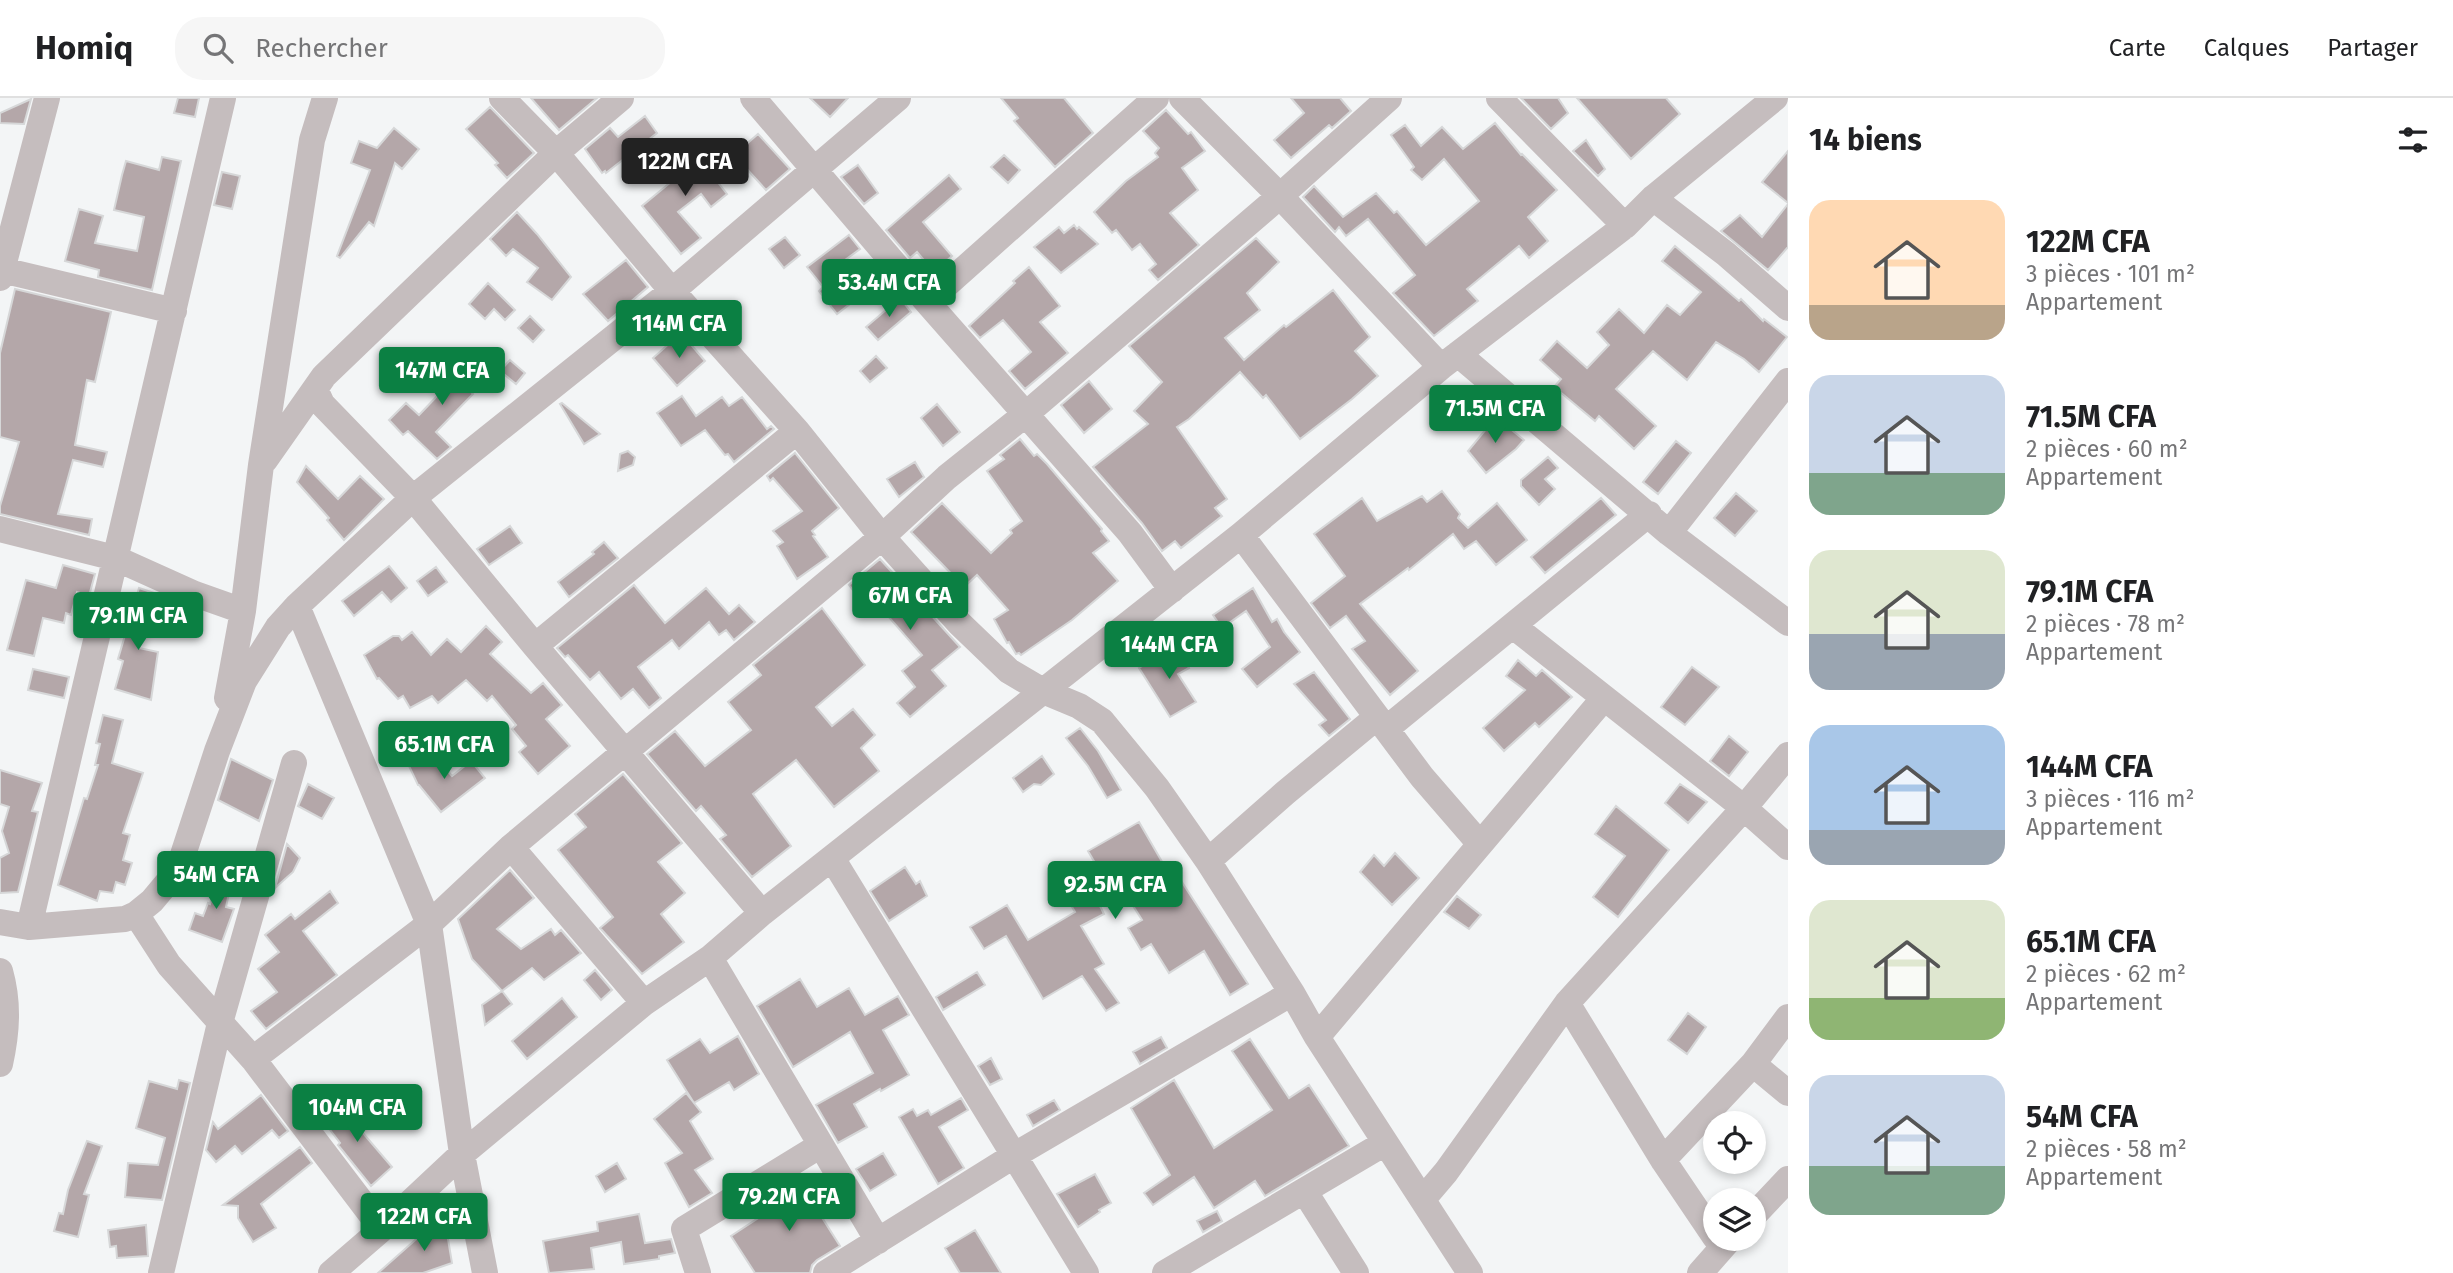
<!DOCTYPE html>
<html lang="fr">
<meta charset="utf-8">
<style>
:root{--surface:#fff;--page:#f6f6f6;--text:#202124;--muted:#757577;--line:#e0e0e0;--accent:#0b8043}
body{margin:0;font-family:"Fira Sans",sans-serif;background:var(--page);color:var(--text);height:100vh;display:flex;flex-direction:column;font-size:26px;white-space:nowrap}
*{box-sizing:border-box;margin:0}
p{font-size:23px;color:var(--muted)}
.icon{flex:none;width:38px;height:38px;fill:none;stroke:currentColor;stroke-width:2;stroke-linecap:round;stroke-linejoin:round}
.map{position:relative;flex:1;overflow:hidden}
.sheet{display:flex;flex-direction:column;background:var(--surface);width:665px}
.sheet>*{flex:none}
.buttons{position:absolute;left:1703px;top:1013px;display:grid;gap:14px}
.buttons a{display:grid;place-items:center;width:63px;height:63px;border-radius:50%;background:var(--surface);box-shadow:0 4px 10px #0003;font-size:35px}
.price{position:absolute;translate:-50% -60px;padding:0 16px;border-radius:7px;background:var(--accent);color:#fff;font-size:23px;line-height:46px;filter:drop-shadow(0 2px 4px #0008)}
.price::after{content:'';position:absolute;left:50%;top:42px;width:21px;height:16px;margin-left:-10px;background:inherit;clip-path:polygon(0 0,100% 0,50% 100%)}
.price.active{background:#222;color:#fff}
ul{padding:0;list-style:none}
li{display:flex;align-items:center;gap:21px;height:175px;padding:0 21px}
li span{display:grid;place-items:center;flex:none;width:196px;height:140px;border-radius:21px;color:#555}
li>.icon{margin-inline-start:auto}
span .icon{width:84px;height:84px;fill:#fffc;stroke-width:1}
li b{font-size:30px}
h2{display:flex;justify-content:space-between;align-items:center;height:84px;padding:0 21px;font-size:30px}
header{display:flex;align-items:center;gap:42px;box-sizing:border-box;height:98px;padding:0 35px;background:var(--surface);border-bottom:2px solid var(--line)}
header strong{font-size:33px}
nav{display:flex;gap:38px;margin-inline-start:auto;font-size:24px}
.search{width:490px;height:63px;background:var(--page);display:flex;align-items:center;gap:18px;box-sizing:border-box;padding:0 24px;border-radius:28px;color:var(--muted);font-size:26px}
main{display:flex;flex:1;min-height:0}
.map>svg:first-child{display:block}
</style>
<header>
<strong>Homiq</strong>
<div class="search"><svg class="icon" aria-label="search" viewBox="0 0 24 24"><circle cx="10" cy="10" r="6"/><path d="M15 15l6 6"/></svg>Rechercher</div>
<nav><a>Carte</a><a>Calques</a><a>Partager</a></nav>
</header>
<main>
<div class="map">
<svg width="1788" height="1175" viewBox="0 0 1788 1175">
<rect width="100%" height="100%" fill="#f3f5f6"/>
<path fill="#b4a7a9" stroke="#d6d7d8" stroke-width="2" d="M178,0H199L195,19L174,15Z
M531,0H597L559,32Z
M810,0H848L830,19Z
M1001,0H1064L1093,35L1055,69L1014,23L1018,20Z
M1291,0H1340L1351,13L1332,30L1329,27L1291,60L1274,42L1304,15Z
M1521,0H1558L1568,15L1551,31Z
M1577,0H1666L1680,16L1631,61Z
M31,1L24,26L0,25V15Z
M490,9L534,55L507,80L495,67L498,65L466,31Z
M1166,12L1188,36L1191,34L1205,53L1182,70L1198,92L1170,115L1199,147L1158,182L1149,172L1156,166L1140,146L1132,152L1116,132L1112,135L1094,114L1126,83L1158,59L1155,55L1159,50L1143,33Z
M645,18L657,35L606,75L605,73L602,75L585,51L610,30L618,39Z
M1495,25L1521,57L1522,56L1557,92L1528,119L1548,143L1529,160L1519,148L1467,191L1478,203L1434,238L1393,195L1415,177L1368,121L1346,138L1339,129L1335,134L1303,99L1314,88L1343,119L1376,95L1394,115L1397,113L1426,147L1479,103L1444,61L1422,82L1411,72L1414,69L1391,37L1405,27L1421,48L1442,29L1463,51Z
M394,30L419,51L402,71L395,65L374,128L369,124L340,160L337,158L370,72L351,65L359,43L377,50Z
M758,36L790,71L766,92L734,57Z
M1586,42L1605,71L1598,78L1573,53Z
M703,46L719,65L709,73L727,96L711,109L701,96L678,114L701,140L681,156L642,108L683,74L677,68Z
M1788,53V105L1762,84Z
M1004,57L1020,72L1008,85L991,69Z
M162,59L181,63L152,192L98,179L99,172L65,163L79,111L103,118L95,145L137,153L144,119L114,112L122,77L126,63L159,72Z
M858,67L878,95L864,106L841,79Z
M222,74L240,78L232,111L214,107Z
M949,77L961,91L923,124L952,158L934,174L917,154L910,160L886,132Z
M1788,106V149L1768,172L1721,133L1740,117L1762,139Z
M517,114L537,136L571,179L552,202L527,184L538,170L513,151L506,158L490,141Z
M1074,127L1077,131L1079,129L1098,146L1061,175L1034,149L1059,129L1064,135Z
M849,137L860,151L841,165L864,195L837,216L819,193L823,189L807,169Z
M785,139L800,157L784,170L769,151Z
M1256,140L1279,164L1247,195L1260,212L1225,240L1244,262L1284,227L1286,229L1333,192L1370,239L1355,253L1378,278L1352,301L1300,341L1266,297L1263,300L1240,274L1189,321L1177,329L1227,401L1215,410L1222,418L1181,450L1175,443L1162,453L1142,425L1093,369L1148,326L1134,313L1162,284L1129,248Z
M1675,148L1739,203L1741,201L1763,223L1764,221L1787,239L1759,274L1744,261L1716,244L1687,282L1653,253L1616,291L1656,328L1634,351L1599,318L1595,323L1554,289L1561,281L1540,262L1557,243L1587,270L1609,247L1597,234L1619,211L1644,235L1667,207L1680,217L1701,194L1662,163Z
M626,162L648,189L608,223L583,196Z
M1029,169L1060,208L1040,224L1068,255L1025,291L1009,273L1031,254L1003,222L980,240L969,228L1015,185L1013,183Z
M488,185L515,212L505,222L494,211L485,221L469,206Z
M15,191L111,214L95,284L87,282L75,347L107,354L103,369L73,362L58,416L92,421L89,437L0,416V408L19,344L0,339V255Z
M900,200L911,214L878,242L866,229Z
M530,218L544,232L533,244L518,230Z
M681,235L705,263L677,288L653,260Z
M479,254L494,270L471,294L473,296L436,334L451,349L437,361L408,333L403,337L389,322L406,305L419,317Z
M876,258L887,270L870,284L860,273Z
M510,262L525,275L516,286L500,273Z
M1089,283L1112,311L1084,335L1061,307Z
M682,298L696,318L722,299L729,308L742,299L767,331L771,328L774,331L734,364L728,356L725,357L705,332L681,348L657,315Z
M562,305L600,336L584,346L560,306Z
M937,306L960,334L943,348L921,320Z
M1496,319L1524,342L1516,351L1486,375L1468,353Z
M1020,341L1034,358L1037,356L1047,366L1102,431L1101,433L1109,443L1093,455L1118,483L1072,522L1021,557L1019,555L1016,556L1009,544L1007,545L994,521L1008,512L977,477L964,489L911,434L942,405L991,455L1012,435L1010,432L1022,423L987,373L1004,361L1000,357Z
M1676,343L1691,355L1658,396L1643,384Z
M628,353L635,359L633,367L618,373L620,356Z
M795,355L839,410L812,433L815,437L813,438L828,459L797,481L777,448L783,444L773,433L802,413L773,380L770,383L767,378Z
M1548,359L1558,370L1545,381L1555,391L1539,407L1521,388V382Z
M915,364L924,379L899,399L887,381Z
M306,368L338,401L360,378L384,401L344,442L327,422L329,420L297,384Z
M1442,393L1460,416L1458,420L1468,430L1497,405L1527,442L1496,467L1476,443L1464,451L1453,436L1409,472L1408,470L1360,506L1418,573L1390,597L1352,551L1365,543L1346,518L1330,530L1311,505L1345,478L1314,436L1362,400L1377,423L1422,398L1427,404Z
M1736,395L1757,413L1735,438L1714,420Z
M1601,400L1616,417L1545,475L1531,459Z
M510,428L522,445L489,467L477,451Z
M604,444L618,460L569,499L558,484L594,456L592,454Z
M880,461L960,549L932,572L946,588L910,619L897,605L915,589L902,573L922,557L868,495L860,501L849,487Z
M63,467L95,476L89,498L77,494L71,517L66,515L64,525L43,520L34,558L7,552L26,482L56,490Z
M389,468L407,490L391,504L382,494L354,518L342,503Z
M436,469L447,484L428,498L417,483Z
M634,487L665,525L706,490L729,516L739,507L755,524L734,542L726,532L719,537L709,524L679,551L672,542L638,569L661,600L649,610L633,591L621,601L599,574L590,582L568,557L565,559L557,550Z
M139,490L154,495L139,550L158,554L151,602L115,591L123,563L118,561Z
M1253,490L1272,524L1277,521L1284,534L1300,554L1257,589L1242,571L1270,549L1246,513L1222,530L1213,517Z
M822,510L865,567L816,609L832,628L853,611L875,637L861,650L879,673L834,709L796,662L753,696L791,748L752,779L720,741L726,737L701,708L696,713L647,656L675,633L705,668L751,632L728,604L761,577L753,567Z
M486,528L502,544L490,556L531,595L543,585L562,607L546,621L570,648L538,676L519,654L526,648L512,631L516,627L492,598L487,603L466,582L438,605L432,598L410,610L403,598L398,601L379,580L377,581L364,557L393,538H399L402,542L412,534L431,557L447,541L461,554Z
M1176,548L1189,570L1178,576L1196,604L1170,619L1139,570Z
M1518,562L1536,578L1542,572L1572,599L1539,629L1535,625L1504,653L1483,630L1525,592L1506,578Z
M1692,569L1719,589L1685,627L1661,609Z
M33,571L69,579L64,600L28,592Z
M1314,574L1350,621L1329,638L1319,627L1326,622L1294,586Z
M103,617L123,622L112,665L143,675L123,735L130,737L123,762L132,765L125,787L116,784L113,795L100,793L97,803L58,787L84,700L87,701L98,667H95L100,646L96,645Z
M1080,630L1098,653L1121,692L1107,700L1088,668L1066,640Z
M1729,638L1748,654L1729,678L1710,663Z
M431,653L452,678L471,663L485,680L441,714L419,687H418L409,668L418,664Z
M1042,658L1054,676L1041,687L1034,686L1023,694L1013,680Z
M231,661L273,682L259,723L218,702Z
M0,672L42,685L32,713L38,714L18,794L0,795V760L9,755L2,733L9,709L0,706Z
M623,676L682,745L658,764L685,795L661,816L684,844L642,876L600,830L613,819L558,752L586,729L575,716Z
M308,686L334,700L322,721L298,708Z
M1680,686L1707,704L1688,725L1665,705Z
M1616,708L1669,752L1618,819L1593,799L1625,758L1595,736Z
M1139,724L1172,781L1178,778L1248,886L1230,897L1204,853L1169,875L1151,846L1141,852L1128,830L1142,822L1121,789L1098,804L1104,816L1081,828L1104,866L1095,871L1119,905L1106,913L1082,878L1043,901L1006,838L984,851L970,829L1007,807L1028,842L1075,814L1059,787L1095,765L1088,753Z
M287,746L300,760L293,774L275,790Z
M1395,755L1419,780L1392,807L1360,774L1374,757L1384,768Z
M905,769L916,786L920,783L927,798L889,823L870,793Z
M510,772L534,800L497,831L521,851L551,831L555,837L561,832L581,855L544,882L532,870L502,893L472,861L458,821Z
M219,773L233,777L226,809L234,811L222,844L189,832L195,815L203,818L208,805L210,806Z
M330,793L338,805L303,833L337,877L266,931L251,913L277,894L258,871L279,854L265,837L291,816L295,821Z
M1457,798L1481,817L1469,831L1444,814Z
M595,872L612,892L601,902L584,882Z
M977,874L985,887L943,912L936,899Z
M800,881L817,909L849,890L865,917L898,898L909,917L883,932L909,977L881,993L880,991L854,1006L867,1029L838,1045L816,1007L873,975L850,934L793,969L757,908Z
M502,893L512,906L485,927L482,907Z
M562,900L577,919L527,961L512,943Z
M1688,915L1706,929L1687,956L1668,942Z
M738,938L759,976L734,992L729,984L694,1005L701,1014L690,1023L713,1061L695,1072L712,1095L689,1109L665,1065L682,1055L654,1021L686,995L694,1005L667,962L700,941L710,955Z
M1161,939L1167,950L1140,966L1133,954Z
M1250,941L1289,1000L1309,987L1349,1048L1265,1098L1255,1083L1214,1110L1194,1079L1153,1107L1144,1095L1170,1077L1131,1010L1174,982L1214,1050L1272,1012L1232,953Z
M991,960L1002,981L990,987L978,968Z
M179,982L190,985L162,1102L125,1099L128,1065L158,1067L165,1040L136,1030L149,983L177,991Z
M261,997L288,1033L279,1040L272,1032L242,1056L235,1048L216,1064L206,1052L213,1024L218,1031Z
M961,1000L968,1012L939,1029L964,1070L938,1086L899,1019L913,1011L917,1018L928,1012L931,1017Z
M1054,1002L1060,1012L1033,1028L1027,1017Z
M349,1004L364,1021L356,1027L392,1069L371,1088L338,1047L340,1045L324,1024Z
M87,1043L102,1048L84,1096L89,1097L78,1139L54,1133L59,1115L63,1116L68,1092Z
M300,1049L312,1065L261,1106L276,1130L253,1144L238,1120V1108L223,1107Z
M883,1055L896,1077L870,1093L856,1071Z
M617,1065L626,1081L605,1094L596,1078Z
M1095,1076L1111,1105L1099,1112L1100,1114L1078,1129L1057,1096Z
M824,1083L834,1100L816,1110L840,1148L817,1162L812,1167L810,1175H755L731,1138L778,1107L771,1096L789,1085L797,1098Z
M1217,1113L1222,1123L1203,1134L1197,1123Z
M639,1116L645,1145L671,1141L675,1155L659,1158V1161L624,1166L621,1144L591,1150L594,1171L549,1175L543,1143L598,1133L597,1124Z
M440,1120L446,1129L452,1165L423,1175H378Z
M146,1127L148,1158L117,1160L116,1148L110,1149L108,1132Z
M975,1132L1001,1175H960L945,1150Z"/>
<g fill="none" stroke-linecap="round" stroke-linejoin="round">
<path stroke="#c5bdbe" stroke-width="26" d="M502,0L556,55L672,193L797,333L882,439L959,525L1009,573L1043,593L1079,608L1102,623L1157,690L1208,763L1292,895L1317,939L1470,1175
M753,0L927,204L1130,435L1172,492
M1182,0L1280,98L1441,269
M1499,0L1625,128
M1653,100L1726,156L1788,210
M2,172L174,213
M0,180L47,0
M927,204L1156,0
M1458,256L1669,435L1788,525
M316,293L322,306L413,400L535,548L762,815
M265,362L324,278L556,55L621,0
M0,431L115,460L195,496L243,513
M1669,435L1788,283
M1241,437L1422,679L1480,746
M297,508L429,826L462,1056L485,1175
M1513,528L1744,710L1788,749
M535,548L797,333
M227,600L243,513L261,367L312,42L325,0
M1386,631L1649,416
M511,749L644,905
M832,760L1086,1175
M1208,763L1285,695L1377,619
M136,816L169,867L253,961L382,1131
M0,824L29,829L125,821L136,816L152,803L178,772L217,653L244,583L278,529L297,508L413,400L672,193L898,0
M29,829L223,0
M710,860L878,1143
M0,873C9,905 7,934 0,966
M1567,905L1663,1062L1715,1139
M1317,939L1604,600
M253,961L429,826L511,749L882,439L947,379L1026,316L1280,98L1389,0
M1753,966L1788,995
M1663,1062L1753,966L1788,919
M1305,1094L1356,1175
M1423,1101L1446,1074L1567,905L1744,710L1788,657
M1754,1117L1788,1081
M161,1175L220,925L294,665
M331,1175L382,1131L462,1056L644,905L710,860L762,815L1241,437L1441,269L1625,128L1653,100L1775,0
M698,1175L684,1131L821,1047
M826,1175L1015,1057L1292,895
M1165,1175L1385,1045
M1700,1175L1730,1141"/>
</g>
</svg>
<div class="buttons">
<a><svg class="icon" aria-label="locate" viewBox="0 0 24 24"><circle cx="12" cy="12" r="6"/><path d="M12 2v4M12 18v4M2 12h4M18 12h4"/></svg></a>
<a><svg class="icon" aria-label="layers" viewBox="0 0 24 24"><path d="M12 4l9 5-9 5-9-5zM3 14l9 5 9-5"/></svg></a>
</div>
<b class="price active" style="left:685px;top:100px">122M CFA</b>
<b class="price" style="left:889px;top:221px">53.4M CFA</b>
<b class="price" style="left:679px;top:262px">114M CFA</b>
<b class="price" style="left:442px;top:309px">147M CFA</b>
<b class="price" style="left:1495px;top:347px">71.5M CFA</b>
<b class="price" style="left:910px;top:534px">67M CFA</b>
<b class="price" style="left:138px;top:554px">79.1M CFA</b>
<b class="price" style="left:1169px;top:583px">144M CFA</b>
<b class="price" style="left:444px;top:683px">65.1M CFA</b>
<b class="price" style="left:216px;top:813px">54M CFA</b>
<b class="price" style="left:1115px;top:823px">92.5M CFA</b>
<b class="price" style="left:357px;top:1046px">104M CFA</b>
<b class="price" style="left:789px;top:1135px">79.2M CFA</b>
<b class="price" style="left:424px;top:1155px">122M CFA</b>
</div>
<section class="sheet">
<h2>14 biens<svg class="icon" aria-label="filters" viewBox="0 0 24 24"><path d="M4 7h16M4 17h16"/><circle cx="9" cy="7" r="2"/><circle cx="15" cy="17" r="2"/></svg></h2>
<ul>
<li><span style="background:linear-gradient(#ffd9b3 75%,#b9a48a 0)"><svg class="icon" aria-label="home" viewBox="0 0 24 24"><path d="M3 11l9-7 9 7M6 9v11h12V9"/></svg></span><div><b>122M CFA</b><p>3 pièces · 101 m²</p><p>Appartement</p></div></li>
<li><span style="background:linear-gradient(#c9d6e8 70%,#7fa58c 0)"><svg class="icon" aria-label="home" viewBox="0 0 24 24"><path d="M3 11l9-7 9 7M6 9v11h12V9"/></svg></span><div><b>71.5M CFA</b><p>2 pièces · 60 m²</p><p>Appartement</p></div></li>
<li><span style="background:linear-gradient(#dfe7d0 60%,#9aa5b1 0)"><svg class="icon" aria-label="home" viewBox="0 0 24 24"><path d="M3 11l9-7 9 7M6 9v11h12V9"/></svg></span><div><b>79.1M CFA</b><p>2 pièces · 78 m²</p><p>Appartement</p></div></li>
<li><span style="background:linear-gradient(#a9c7e8 75%,#9aa5b1 0)"><svg class="icon" aria-label="home" viewBox="0 0 24 24"><path d="M3 11l9-7 9 7M6 9v11h12V9"/></svg></span><div><b>144M CFA</b><p>3 pièces · 116 m²</p><p>Appartement</p></div></li>
<li><span style="background:linear-gradient(#dfe7d0 70%,#8fb573 0)"><svg class="icon" aria-label="home" viewBox="0 0 24 24"><path d="M3 11l9-7 9 7M6 9v11h12V9"/></svg></span><div><b>65.1M CFA</b><p>2 pièces · 62 m²</p><p>Appartement</p></div></li>
<li><span style="background:linear-gradient(#c9d6e8 65%,#7fa58c 0)"><svg class="icon" aria-label="home" viewBox="0 0 24 24"><path d="M3 11l9-7 9 7M6 9v11h12V9"/></svg></span><div><b>54M CFA</b><p>2 pièces · 58 m²</p><p>Appartement</p></div></li>
</ul>
</section>
</main>
